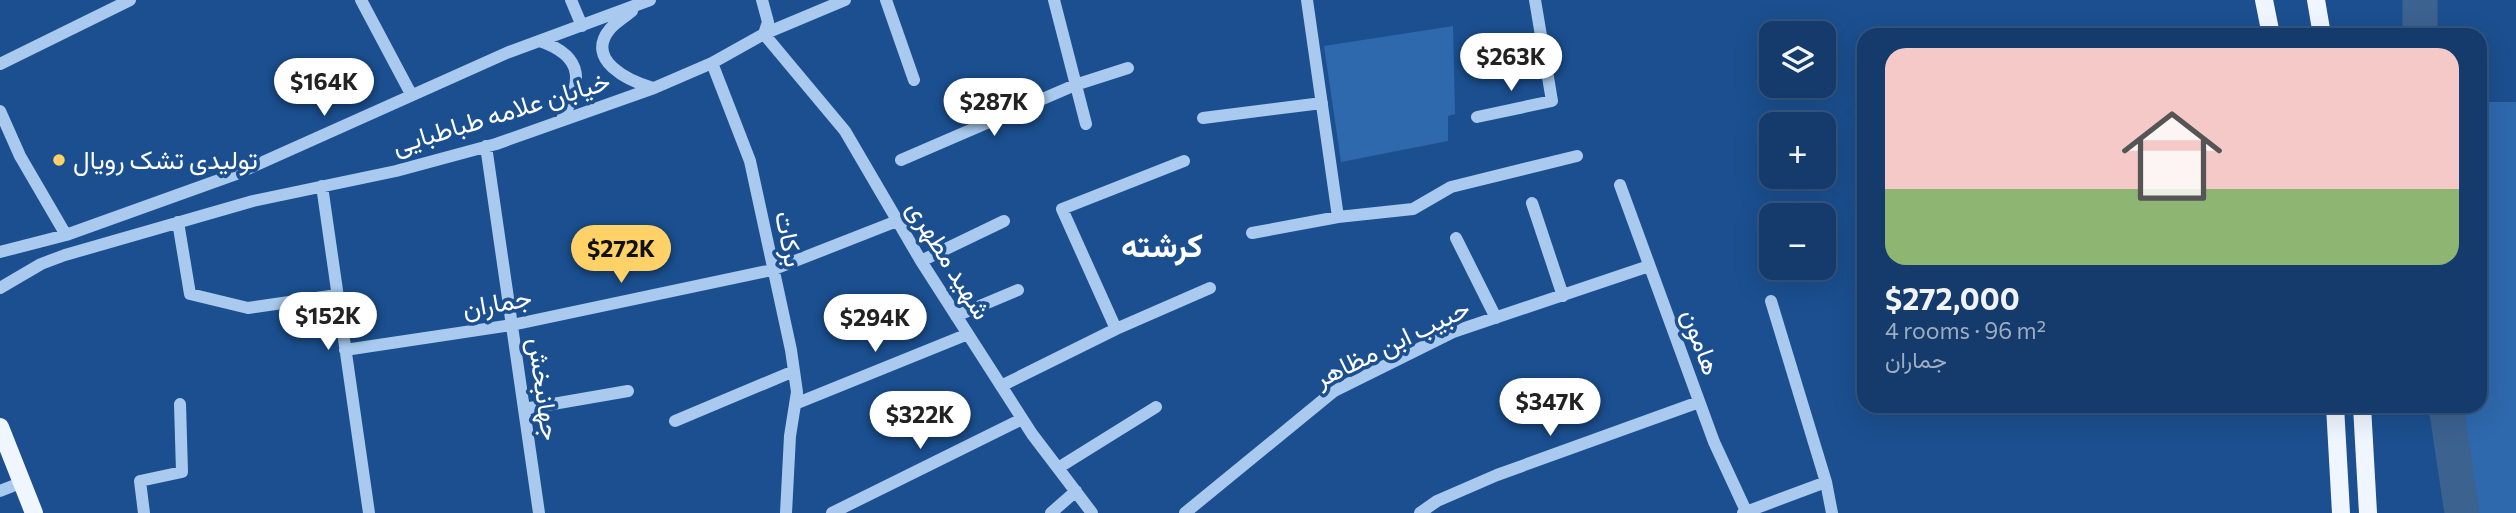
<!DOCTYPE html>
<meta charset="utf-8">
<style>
:root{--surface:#143b6b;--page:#214673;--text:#f1f3f6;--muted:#9dadc1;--line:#33557e;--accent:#ffd166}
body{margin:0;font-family:Commissioner,Vazirmatn,sans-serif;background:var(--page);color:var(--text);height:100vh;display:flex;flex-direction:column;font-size:26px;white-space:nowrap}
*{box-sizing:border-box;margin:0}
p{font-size:23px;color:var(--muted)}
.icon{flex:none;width:38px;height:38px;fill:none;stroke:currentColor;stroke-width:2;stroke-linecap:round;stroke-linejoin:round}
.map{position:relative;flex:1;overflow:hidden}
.details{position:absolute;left:1857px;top:28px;width:630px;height:385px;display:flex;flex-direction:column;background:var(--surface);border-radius:21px;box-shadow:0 7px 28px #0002,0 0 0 2px var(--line)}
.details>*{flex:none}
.buttons{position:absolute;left:1759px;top:21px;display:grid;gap:14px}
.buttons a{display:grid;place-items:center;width:77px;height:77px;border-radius:14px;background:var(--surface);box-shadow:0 7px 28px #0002,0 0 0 2px var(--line);font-size:35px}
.price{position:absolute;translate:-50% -60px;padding:0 16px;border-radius:24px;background:#fff;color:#222;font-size:23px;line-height:46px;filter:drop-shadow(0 2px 4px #0008)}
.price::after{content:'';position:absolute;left:50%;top:42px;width:21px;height:16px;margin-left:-10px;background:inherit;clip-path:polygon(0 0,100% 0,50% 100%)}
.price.selected{background:var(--accent);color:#111}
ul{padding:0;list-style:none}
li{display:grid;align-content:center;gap:14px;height:371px;padding:0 28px}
li span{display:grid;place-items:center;height:217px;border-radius:21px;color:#555}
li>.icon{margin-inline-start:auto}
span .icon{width:126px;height:126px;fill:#fffc;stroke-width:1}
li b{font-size:30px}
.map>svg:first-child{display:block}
</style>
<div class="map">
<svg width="2516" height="513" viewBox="0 0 2516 513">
<rect width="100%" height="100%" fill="#1b4f8f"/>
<path fill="#2e69ad" d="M1453,26L1455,114L1448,116V141L1341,162L1324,46Z
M2480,102H2516V513H2474L2459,406H2480Z"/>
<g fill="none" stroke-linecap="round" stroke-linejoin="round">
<path stroke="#3c6290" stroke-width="35" d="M2420,0V35
M2446,406L2462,513"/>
<path stroke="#a9c9ee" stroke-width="12" d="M361,0L411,94
M571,0L582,26
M762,0L768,22L764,34L845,131L921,261L1032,434L1092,513
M886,0L914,80
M1054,0L1086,124
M1307,0L1338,217
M632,11C625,17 616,22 610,29C584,60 629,81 653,88
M540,41C586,57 582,83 561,121
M712,63L750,161L791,350L797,392L790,436L786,513
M0,64L130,0
M0,111L20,156L66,235
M1477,117L1552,101L1535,0
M1203,118L1322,103
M486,146L539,513
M901,160L1075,85L1128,68
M1620,185L1714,442L1746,511
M322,186L369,513
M1532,203L1563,296
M178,222L190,294L248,308L337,295
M1252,233L1338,217L1413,209L1451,187L1577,156
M1456,238L1496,318
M0,252L66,235L236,174L509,52L650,0
M921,261L1004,221
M0,288L41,264L65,255L253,201L396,171L496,144L654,88L712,63L764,34L845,0
M1771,301L1826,482L1832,513
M956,316L1018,290
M1116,329L1062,209L1184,161
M345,350L512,325L772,270L897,221
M1001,386L1116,329L1210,288
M795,404L968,334
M524,409L628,391
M675,421L794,371
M1058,468L1156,407
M0,491L23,482
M144,513L140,481L182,472L180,404
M832,513L1022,419
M1051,513L1076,491
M1185,513L1334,391L1453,332L1649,266
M1420,513L1437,501L1497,475L1699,402
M1743,513L1826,482"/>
<path stroke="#f0f6ff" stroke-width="18" d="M2264,0L2271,35
M2316,0L2322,35
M2335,406L2341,513
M2362,406L2368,513
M0,427L34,513"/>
</g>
<circle fill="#ffd166" stroke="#1b4f8f" stroke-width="2.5" cx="59" cy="160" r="7"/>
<g text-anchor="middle" stroke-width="7" stroke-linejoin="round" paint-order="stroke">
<g font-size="26" fill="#fff" stroke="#1b4f8f">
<text transform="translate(501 113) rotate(-17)" y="9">خیابان علامه طباطبایی</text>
<text transform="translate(789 239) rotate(79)" y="9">برکات</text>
<text transform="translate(949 260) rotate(58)" y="9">شهید مطهری</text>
<text transform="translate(497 303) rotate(-10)" y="9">جماران</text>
<text transform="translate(1701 342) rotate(70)" y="9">هامون</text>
<text transform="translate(1392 343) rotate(-26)" y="9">حبیب ابن مظاهر</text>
<text transform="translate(544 389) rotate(82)" y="9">جهانبخش</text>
</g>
<g font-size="26" fill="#fff" stroke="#1b4f8f" text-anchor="start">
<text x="73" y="169">تولیدی تشک رویال</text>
</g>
<g font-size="33" font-weight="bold" fill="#fff" stroke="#1b4f8f">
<text x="1162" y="257">کرشته</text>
</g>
</g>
</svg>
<div class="buttons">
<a><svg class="icon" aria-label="layers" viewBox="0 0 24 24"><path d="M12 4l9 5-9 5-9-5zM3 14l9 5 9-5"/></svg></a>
<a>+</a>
<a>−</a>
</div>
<b class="price" style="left:1511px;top:93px">$263K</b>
<b class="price" style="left:324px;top:118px">$164K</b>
<b class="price" style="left:994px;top:138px">$287K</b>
<b class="price selected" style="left:621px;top:285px">$272K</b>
<b class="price" style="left:328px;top:352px">$152K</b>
<b class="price" style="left:875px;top:354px">$294K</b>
<b class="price" style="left:1550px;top:438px">$347K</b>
<b class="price" style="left:920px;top:451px">$322K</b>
<section class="details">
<ul>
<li><span style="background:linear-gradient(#f6c9c9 65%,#8fb573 0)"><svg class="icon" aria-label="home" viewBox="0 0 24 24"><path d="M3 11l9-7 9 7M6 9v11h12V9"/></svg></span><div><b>$272,000</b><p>4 rooms · 96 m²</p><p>جماران</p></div></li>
</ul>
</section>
</div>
